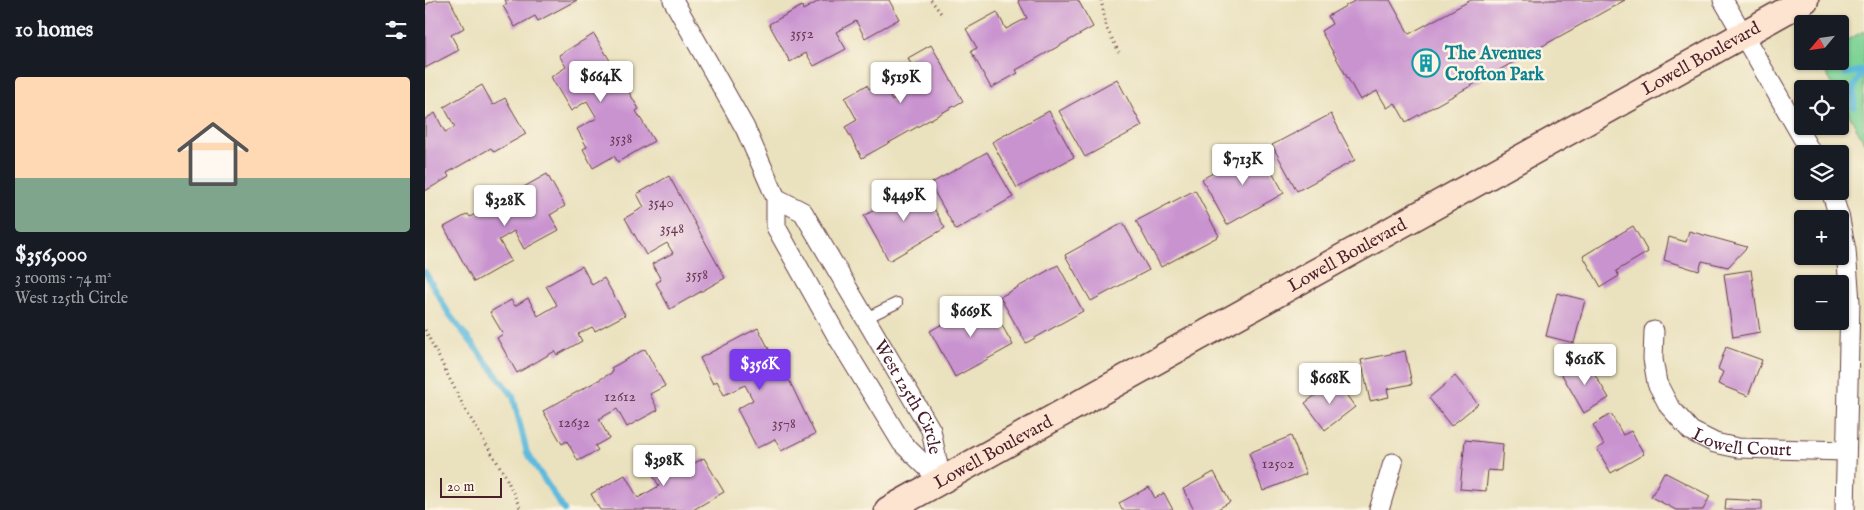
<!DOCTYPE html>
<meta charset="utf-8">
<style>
:root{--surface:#171b24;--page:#20242c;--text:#f1f3f6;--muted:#9ea1a6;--accent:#7c3aed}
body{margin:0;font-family:"IM FELL English",serif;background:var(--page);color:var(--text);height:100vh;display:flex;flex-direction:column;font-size:19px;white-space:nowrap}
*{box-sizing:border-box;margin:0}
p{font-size:16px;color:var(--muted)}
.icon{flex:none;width:28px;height:28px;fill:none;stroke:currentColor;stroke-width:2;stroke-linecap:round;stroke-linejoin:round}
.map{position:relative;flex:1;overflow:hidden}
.details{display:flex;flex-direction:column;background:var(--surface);width:425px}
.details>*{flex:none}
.needle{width:32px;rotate:241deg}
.controls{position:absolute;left:1369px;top:15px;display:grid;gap:10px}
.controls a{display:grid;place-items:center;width:55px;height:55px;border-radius:5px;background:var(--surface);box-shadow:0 1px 4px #0004;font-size:25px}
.scale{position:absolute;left:15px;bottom:12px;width:62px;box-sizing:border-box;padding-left:5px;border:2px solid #4a1f2b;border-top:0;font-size:14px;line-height:18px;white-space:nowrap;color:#4a1f2b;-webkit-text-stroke:4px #fcf5e5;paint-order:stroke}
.price{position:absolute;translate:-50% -42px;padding:0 11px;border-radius:5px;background:#fff;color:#222;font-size:16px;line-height:32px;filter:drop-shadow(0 1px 2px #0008)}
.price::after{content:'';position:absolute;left:50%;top:30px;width:15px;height:11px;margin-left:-8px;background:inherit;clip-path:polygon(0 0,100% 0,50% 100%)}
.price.active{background:var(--accent);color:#fff}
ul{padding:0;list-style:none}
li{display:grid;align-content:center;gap:10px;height:265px;padding:0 15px}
li span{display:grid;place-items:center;height:155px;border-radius:5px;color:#555}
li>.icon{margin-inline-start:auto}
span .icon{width:90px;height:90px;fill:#fffc;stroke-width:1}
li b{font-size:21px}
h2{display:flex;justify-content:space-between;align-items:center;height:60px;padding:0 15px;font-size:21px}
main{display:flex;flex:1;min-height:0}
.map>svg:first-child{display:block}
</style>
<main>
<section class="details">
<h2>10 homes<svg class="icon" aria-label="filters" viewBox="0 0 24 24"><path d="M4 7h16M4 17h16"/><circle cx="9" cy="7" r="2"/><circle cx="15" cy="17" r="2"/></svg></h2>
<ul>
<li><span style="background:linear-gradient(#ffd9b3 65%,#7fa58c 0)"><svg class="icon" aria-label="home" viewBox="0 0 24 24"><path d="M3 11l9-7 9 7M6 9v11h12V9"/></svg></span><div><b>$356,000</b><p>3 rooms · 74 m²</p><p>West 125th Circle</p></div></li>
</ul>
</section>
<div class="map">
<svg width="1439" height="510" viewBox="0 0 1439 510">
<rect width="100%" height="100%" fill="#fcf5e5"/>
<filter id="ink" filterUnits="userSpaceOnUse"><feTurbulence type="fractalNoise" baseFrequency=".02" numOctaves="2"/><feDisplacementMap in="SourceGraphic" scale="10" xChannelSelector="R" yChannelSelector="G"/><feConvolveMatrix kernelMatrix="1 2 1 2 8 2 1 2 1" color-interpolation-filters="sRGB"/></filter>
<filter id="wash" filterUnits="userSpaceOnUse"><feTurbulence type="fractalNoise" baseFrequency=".0096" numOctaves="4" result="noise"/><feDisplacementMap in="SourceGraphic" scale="20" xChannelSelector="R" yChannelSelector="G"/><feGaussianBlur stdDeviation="1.12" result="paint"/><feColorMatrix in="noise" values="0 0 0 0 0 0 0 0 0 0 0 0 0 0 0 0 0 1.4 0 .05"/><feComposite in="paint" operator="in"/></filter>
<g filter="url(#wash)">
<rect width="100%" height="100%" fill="#eae1be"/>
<path fill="#7ed396" stroke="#647960" d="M1439,31V143L1415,97V89H1410L1394,61H1415V44Z"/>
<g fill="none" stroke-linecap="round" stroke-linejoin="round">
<path stroke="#5fbadd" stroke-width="6" d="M1421,74L1438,70
M1429,107V87L1439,69
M0,272L24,314L88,396L102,453L139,510"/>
</g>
<g id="blocks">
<path fill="#c993d0" d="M10,0H25L39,28L26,35L34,50L0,68V5Z
M80,0H152L113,21L110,16L90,27L78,6L82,4Z
M396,0H464L474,19L440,38L431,21L411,32L421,49L389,66L381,53L365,62L344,24L377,6L378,10Z
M593,0H653L668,27L591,70L593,73L566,88L546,51L552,48L541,29L572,12L581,29L602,18Z
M931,0H965L984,34L1046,0H1200L981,122L970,103L962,108L952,91L935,100L896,31L907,24L903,16Z
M169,34L214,109L211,111L229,141L193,162L189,156L168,168L158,149L162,147L152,129L172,118L162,101L146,111L126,77L141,67L134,55Z
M506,45L538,101L437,158L420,127L432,120L420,98L442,85L444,89L457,82L467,101L484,91L474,73L487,66L483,58Z
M692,79L717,126L660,157L634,111Z
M57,85L68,105L80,98L101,134L69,152L66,148L22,173L24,177L0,191V119L10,113L20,132L30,127L19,107Z
M624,111L649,157L592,188L567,142Z
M906,114L930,160L872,191L847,145Z
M834,148L859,193L802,225L777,179Z
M562,152L588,197L531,230L505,184Z
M122,174L140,206L125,215L134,230L99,249L89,231L74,240L86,261L49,282L19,227L43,214L45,217Z
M244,176L300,278L245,309L231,283L236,280L227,264L248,253L242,243L221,255L200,218L219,207L212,194Z
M495,184L520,228L464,261L439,216Z
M770,190L794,236L736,267L711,221Z
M698,223L724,270L666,301L640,255Z
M1208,226L1223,252L1191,271L1194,276L1176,287L1158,256Z
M1264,231L1322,247L1303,267L1277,261L1274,271L1239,260L1244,237L1261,242Z
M633,265L658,311L601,343L575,297Z
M157,266L167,285L179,278L200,315L170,331L167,327L153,334L157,341L132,355L130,351L92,373L72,338L78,334L65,312L86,300L90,306L103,298L113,316L132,305L121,286Z
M1326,270L1335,332L1308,337L1299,274Z
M1132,293L1160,300L1149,343L1121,336Z
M562,299L588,345L530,377L505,331Z
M333,328L348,357L352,355L390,434L356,451L350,439L332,448L312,409L328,400L320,385L299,395L292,381L288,384L275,358Z
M1301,347L1337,360L1323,396L1293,384L1298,372L1293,369Z
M220,349L240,386L225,394L233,410L202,427L192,409L174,419L184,438L170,446L173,450L153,461L142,441L137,444L118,411L188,372L186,368Z
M980,351L987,384L962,389L964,397L945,401L936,360Z
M1160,358L1184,398L1159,413L1136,373Z
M1030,376L1053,404L1026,426L1004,398Z
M911,380L930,407L900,430L880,403Z
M1186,414L1198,435L1206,431L1219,454L1186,473L1172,449L1179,445L1168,425Z
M866,436L881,474L838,491L824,453Z
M1040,440L1078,444L1076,471L1063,470L1061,491L1035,489Z
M255,446L266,465L279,458L299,492L268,510H175L166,494L200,475L213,498L234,486L222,465Z
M789,472L805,502L791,510H769L758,489Z
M1239,472L1285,496L1278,510H1251L1226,497Z
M724,487L730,498L739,493L748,510H697L694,503Z
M1301,499L1337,501V510H1300Z"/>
</g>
</g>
<g filter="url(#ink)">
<use href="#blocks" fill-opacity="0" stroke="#623c41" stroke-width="1"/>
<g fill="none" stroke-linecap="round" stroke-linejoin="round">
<g stroke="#623c41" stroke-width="12">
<path id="service" d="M439,319L472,303"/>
</g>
<g stroke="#623c41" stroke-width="21">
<g id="minor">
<path d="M248,0L320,128L351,198V227L412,336L477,443L516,481"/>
<path d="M1298,0L1387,154"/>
<path d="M1406,191L1415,219"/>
<path id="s1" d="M351,198L378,212L506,430L516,481"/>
<path d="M1415,220L1421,250L1425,302L1420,510"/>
<path id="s2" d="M1229,331L1228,359L1232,383L1244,406L1266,431L1290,443L1313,448L1421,451"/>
<path d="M954,510L968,463"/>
</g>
</g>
<g stroke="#623c41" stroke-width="29">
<g id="secondary">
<path id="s3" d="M463,510L1380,0"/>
</g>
</g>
<path stroke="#623c41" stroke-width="3" stroke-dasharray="1 4" stroke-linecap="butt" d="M506,0L518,16
M676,0L682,29L694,52
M0,330L41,411L80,475L96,510"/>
<use href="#service" stroke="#fff" stroke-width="10"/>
<use href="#minor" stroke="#fff" stroke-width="19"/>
<use href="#secondary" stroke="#fde4d0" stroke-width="26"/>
</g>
</g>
<defs>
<g id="building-ring" transform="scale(1.4375)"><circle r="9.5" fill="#fcf5e5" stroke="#0f9aa8" stroke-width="1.5"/><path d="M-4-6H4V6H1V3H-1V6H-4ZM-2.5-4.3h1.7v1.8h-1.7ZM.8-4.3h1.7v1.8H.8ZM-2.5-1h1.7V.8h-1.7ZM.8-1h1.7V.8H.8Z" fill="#0f9aa8"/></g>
</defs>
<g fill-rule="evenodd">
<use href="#building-ring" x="1001" y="63"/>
</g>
<g text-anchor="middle" stroke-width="5" stroke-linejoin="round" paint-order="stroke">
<g font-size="15" fill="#6a3c54">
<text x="377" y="38">3552</text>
<text x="196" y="143">3538</text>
<text x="236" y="207">3540</text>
<text x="247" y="233">3548</text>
<text x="272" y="279">3558</text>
<text x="195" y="401">12612</text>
<text x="149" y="427">12632</text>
<text x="359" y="428">3578</text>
<text x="853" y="468">12502</text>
</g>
<g font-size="18" font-weight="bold" fill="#0d838f" stroke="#fcf5e5" text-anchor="start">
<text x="1020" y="59">The Avenues<tspan x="1020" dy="21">Crofton Park</tspan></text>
</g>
<g font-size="18" fill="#4a1f2b" stroke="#fcf5e5">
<text dy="6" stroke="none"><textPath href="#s3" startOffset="930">Lowell Boulevard</textPath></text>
<text dy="6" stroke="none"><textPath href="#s3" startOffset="525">Lowell Boulevard</textPath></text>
<text dy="6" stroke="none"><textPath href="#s1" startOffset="244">West 125th Circle</textPath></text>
<text dy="6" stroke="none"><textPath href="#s2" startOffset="165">Lowell Court</textPath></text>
<text dy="6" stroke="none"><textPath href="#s3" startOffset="120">Lowell Boulevard</textPath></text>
</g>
</g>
</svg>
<div class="controls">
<a><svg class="needle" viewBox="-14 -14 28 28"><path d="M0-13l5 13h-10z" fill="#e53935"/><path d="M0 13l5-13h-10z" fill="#9ea1a6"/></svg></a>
<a><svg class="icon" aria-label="locate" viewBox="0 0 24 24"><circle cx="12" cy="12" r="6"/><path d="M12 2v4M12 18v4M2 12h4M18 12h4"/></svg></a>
<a><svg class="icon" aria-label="layers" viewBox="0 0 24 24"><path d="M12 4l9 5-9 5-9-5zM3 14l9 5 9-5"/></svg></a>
<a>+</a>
<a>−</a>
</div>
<div class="scale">20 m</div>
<b class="price" style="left:176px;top:103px">$664K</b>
<b class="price" style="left:476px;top:104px">$519K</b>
<b class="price" style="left:818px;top:186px">$713K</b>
<b class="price" style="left:479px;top:222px">$449K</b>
<b class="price" style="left:80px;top:227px">$328K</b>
<b class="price" style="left:546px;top:338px">$669K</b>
<b class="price" style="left:1160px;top:386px">$616K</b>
<b class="price active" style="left:335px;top:391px">$356K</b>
<b class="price" style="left:905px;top:405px">$668K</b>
<b class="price" style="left:239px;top:487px">$398K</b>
</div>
</main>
